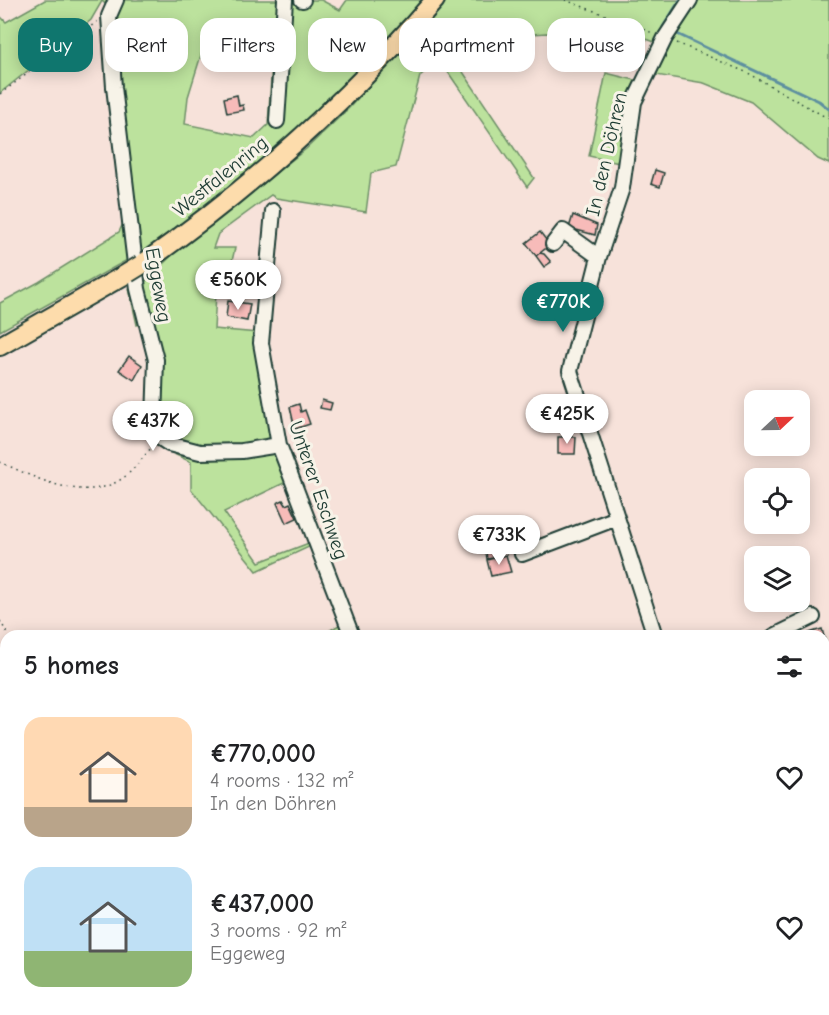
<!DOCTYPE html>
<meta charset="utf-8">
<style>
:root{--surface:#fff;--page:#f2f2f2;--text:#202124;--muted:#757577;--accent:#0f766e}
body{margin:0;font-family:"Comic Neue",sans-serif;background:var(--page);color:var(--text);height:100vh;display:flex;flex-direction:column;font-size:22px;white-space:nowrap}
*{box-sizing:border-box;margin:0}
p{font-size:20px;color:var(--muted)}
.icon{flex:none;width:33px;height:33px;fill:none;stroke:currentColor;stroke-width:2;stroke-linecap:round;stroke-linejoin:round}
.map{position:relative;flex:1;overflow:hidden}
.side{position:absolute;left:0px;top:630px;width:830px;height:386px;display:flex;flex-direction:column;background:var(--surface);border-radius:18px 18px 0 0;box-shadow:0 3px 15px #0003}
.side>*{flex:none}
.banner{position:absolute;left:18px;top:18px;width:794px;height:54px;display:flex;gap:12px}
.needle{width:39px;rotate:68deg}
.controls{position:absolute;left:744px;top:390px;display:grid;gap:12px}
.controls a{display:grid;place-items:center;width:66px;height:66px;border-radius:12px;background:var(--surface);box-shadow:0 3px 15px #0003;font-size:30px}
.price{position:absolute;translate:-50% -51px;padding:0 14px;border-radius:21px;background:#fff;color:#222;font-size:20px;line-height:39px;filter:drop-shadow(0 2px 3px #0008)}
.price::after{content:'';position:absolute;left:50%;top:36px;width:18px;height:14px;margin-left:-9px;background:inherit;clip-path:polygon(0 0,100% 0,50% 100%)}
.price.active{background:var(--accent);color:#fff}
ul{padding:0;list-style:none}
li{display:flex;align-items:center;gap:18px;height:150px;padding:0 24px}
li span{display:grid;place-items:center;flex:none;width:168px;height:120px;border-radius:18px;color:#555}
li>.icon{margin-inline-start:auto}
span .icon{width:72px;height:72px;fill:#fffc;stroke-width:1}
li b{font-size:26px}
h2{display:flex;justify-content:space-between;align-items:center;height:72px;padding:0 24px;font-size:26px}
.tag{padding:0 21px;border-radius:18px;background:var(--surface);box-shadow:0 3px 15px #0003;font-size:21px;line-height:54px}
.tag.active{background:var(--accent);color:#fff}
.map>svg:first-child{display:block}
</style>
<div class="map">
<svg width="829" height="1015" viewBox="0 0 829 1015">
<rect width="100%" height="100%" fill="#f7e2da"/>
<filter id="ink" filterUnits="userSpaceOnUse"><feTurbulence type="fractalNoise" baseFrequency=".0167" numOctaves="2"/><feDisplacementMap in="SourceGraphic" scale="12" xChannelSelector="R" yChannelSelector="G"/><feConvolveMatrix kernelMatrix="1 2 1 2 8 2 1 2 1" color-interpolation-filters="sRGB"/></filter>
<g filter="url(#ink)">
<path fill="#bce29d" stroke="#6e9068" stroke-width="1.5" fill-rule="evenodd" d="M45,0H321L340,10L347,0H422L360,72L305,125L161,241L0,331V303L39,282L119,232L132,204L119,91L118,16L102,1L91,20L0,93V16L6,22ZM206,39L272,62L268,125L254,138L185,124L188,97Z
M447,0H829V164L818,159L751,102L704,83L656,75L669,47L612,27L594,52L547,33L500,36L476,27L455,60L534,178L527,187L439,59L420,76L396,167L371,173L366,212L276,198L271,195L218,234L213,248H235L229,274L217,275L214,329L258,333L271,440L286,482L224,512L259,562L309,543L311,546L257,571L191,489V462L153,444L147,401L157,399L149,321L137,325L129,289L146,281L173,254L306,149L349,108Z
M606,73L639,81L619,163L589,156Z
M344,622L350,636H320Z
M829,862V984L824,979V864Z"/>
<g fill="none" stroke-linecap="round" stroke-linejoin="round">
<path stroke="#5d8f9f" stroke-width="3" d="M667,30L663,27L680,0
M673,32L819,101L829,109"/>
</g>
<path fill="#f7bbb9" stroke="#1f3d34" stroke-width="1.5" d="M624,48L641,54L642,60L640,59L638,65L620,60Z
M237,95L239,106L243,105L244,110L227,113L224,98Z
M655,170L664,173L660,187L651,184Z
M573,215L597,225L595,235L569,228Z
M540,232L550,245L536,256L526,243Z
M540,253L544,254L551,262L544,267L536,256Z
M228,301L250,304L247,321L226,317Z
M129,356L142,365L134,380L119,370Z
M322,400L332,403L330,410L320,408Z
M299,404L301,412L305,410L310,424L295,429L290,407Z
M558,437H576L575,454H558Z
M283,500L286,505L290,503L297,518L286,523L277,503Z
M491,551L493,558L487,559L486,552Z
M506,555L511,572L491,576L487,560Z
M822,629L829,656V681L824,683V636H810L809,633Z
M829,681V710L824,711V683Z
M829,718V739L824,741V719Z
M829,820V833H828L824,822Z"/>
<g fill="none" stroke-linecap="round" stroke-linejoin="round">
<g stroke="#1f3d34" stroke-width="18">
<path id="minor" d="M116,0L109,16L114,87L138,289L156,360L154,420L160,438L169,444L200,452L242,451L279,445
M302,0H303
M277,121L285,0
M273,211L261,343L279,445L352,636
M553,244L563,231L599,257
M522,554L617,518
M655,636L570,371L599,257L622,188L634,102L665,38L690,0
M774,636L813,617
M824,859L829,857
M771,1010L774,1015
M489,1015L490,1010"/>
</g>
<g stroke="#1f3d34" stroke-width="22">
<path id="major" d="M141,265C251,188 348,101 435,0
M0,346L128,273"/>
</g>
<path stroke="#1f3d34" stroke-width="1.5" stroke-dasharray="1.5 4.5" stroke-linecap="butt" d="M565,0L653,33
M677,43L748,73L829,119
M0,94L98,21
M0,462C38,479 89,506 127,475C136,467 144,456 152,447
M0,621L9,636
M0,656L6,653
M0,960L6,957
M133,1010L134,1015"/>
<use href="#minor" stroke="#f7f3e8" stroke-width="14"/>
<use href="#major" stroke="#fddcac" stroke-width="18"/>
<g stroke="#1f3d34" stroke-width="22" stroke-linecap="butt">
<path id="major-bridge" d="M128,273L141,265"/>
</g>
<use href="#major-bridge" stroke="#fddcac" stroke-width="18"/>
</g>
</g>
<g text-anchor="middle" stroke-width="6" stroke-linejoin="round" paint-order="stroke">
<g font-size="20" fill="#1f3d34" stroke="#f7f3e8">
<text transform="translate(606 154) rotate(-77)" y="7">In den Döhren</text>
<text transform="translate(220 176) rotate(-39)" y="7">Westfalenring</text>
<text transform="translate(159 285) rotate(80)" y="7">Eggeweg</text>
<text transform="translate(319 490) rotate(71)" y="7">Unterer Eschweg</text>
</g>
</g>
</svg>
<div class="controls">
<a><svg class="needle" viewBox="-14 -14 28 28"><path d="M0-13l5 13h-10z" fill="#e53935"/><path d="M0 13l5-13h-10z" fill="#757577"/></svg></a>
<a><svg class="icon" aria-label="locate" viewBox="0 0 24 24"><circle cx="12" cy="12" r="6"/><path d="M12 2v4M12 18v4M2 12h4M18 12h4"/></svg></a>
<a><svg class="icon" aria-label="layers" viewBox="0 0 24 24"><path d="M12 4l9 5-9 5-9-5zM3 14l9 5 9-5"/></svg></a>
</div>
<b class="price" style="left:238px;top:311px">€560K</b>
<b class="price active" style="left:563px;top:333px">€770K</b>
<b class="price" style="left:567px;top:445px">€425K</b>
<b class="price" style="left:153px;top:452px">€437K</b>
<b class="price" style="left:499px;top:566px">€733K</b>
<div class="banner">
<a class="tag active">Buy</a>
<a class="tag">Rent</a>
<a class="tag">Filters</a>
<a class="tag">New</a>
<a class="tag">Apartment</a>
<a class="tag">House</a>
</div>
<section class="side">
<h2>5 homes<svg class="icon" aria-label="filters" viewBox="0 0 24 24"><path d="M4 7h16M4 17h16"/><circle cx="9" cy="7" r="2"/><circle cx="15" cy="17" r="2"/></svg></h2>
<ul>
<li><span style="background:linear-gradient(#ffd9b3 75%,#b9a48a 0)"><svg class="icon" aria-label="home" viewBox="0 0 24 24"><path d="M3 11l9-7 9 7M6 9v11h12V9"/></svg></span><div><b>€770,000</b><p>4 rooms · 132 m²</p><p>In den Döhren</p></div><svg class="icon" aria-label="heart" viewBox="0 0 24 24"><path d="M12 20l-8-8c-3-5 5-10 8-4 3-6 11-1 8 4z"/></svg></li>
<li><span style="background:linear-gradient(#bfe0f5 70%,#8fb573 0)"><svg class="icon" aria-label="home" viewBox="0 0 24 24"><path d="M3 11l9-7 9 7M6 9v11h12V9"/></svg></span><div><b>€437,000</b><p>3 rooms · 92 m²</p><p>Eggeweg</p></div><svg class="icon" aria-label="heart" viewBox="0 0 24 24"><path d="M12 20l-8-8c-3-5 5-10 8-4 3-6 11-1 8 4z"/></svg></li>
</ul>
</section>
</div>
